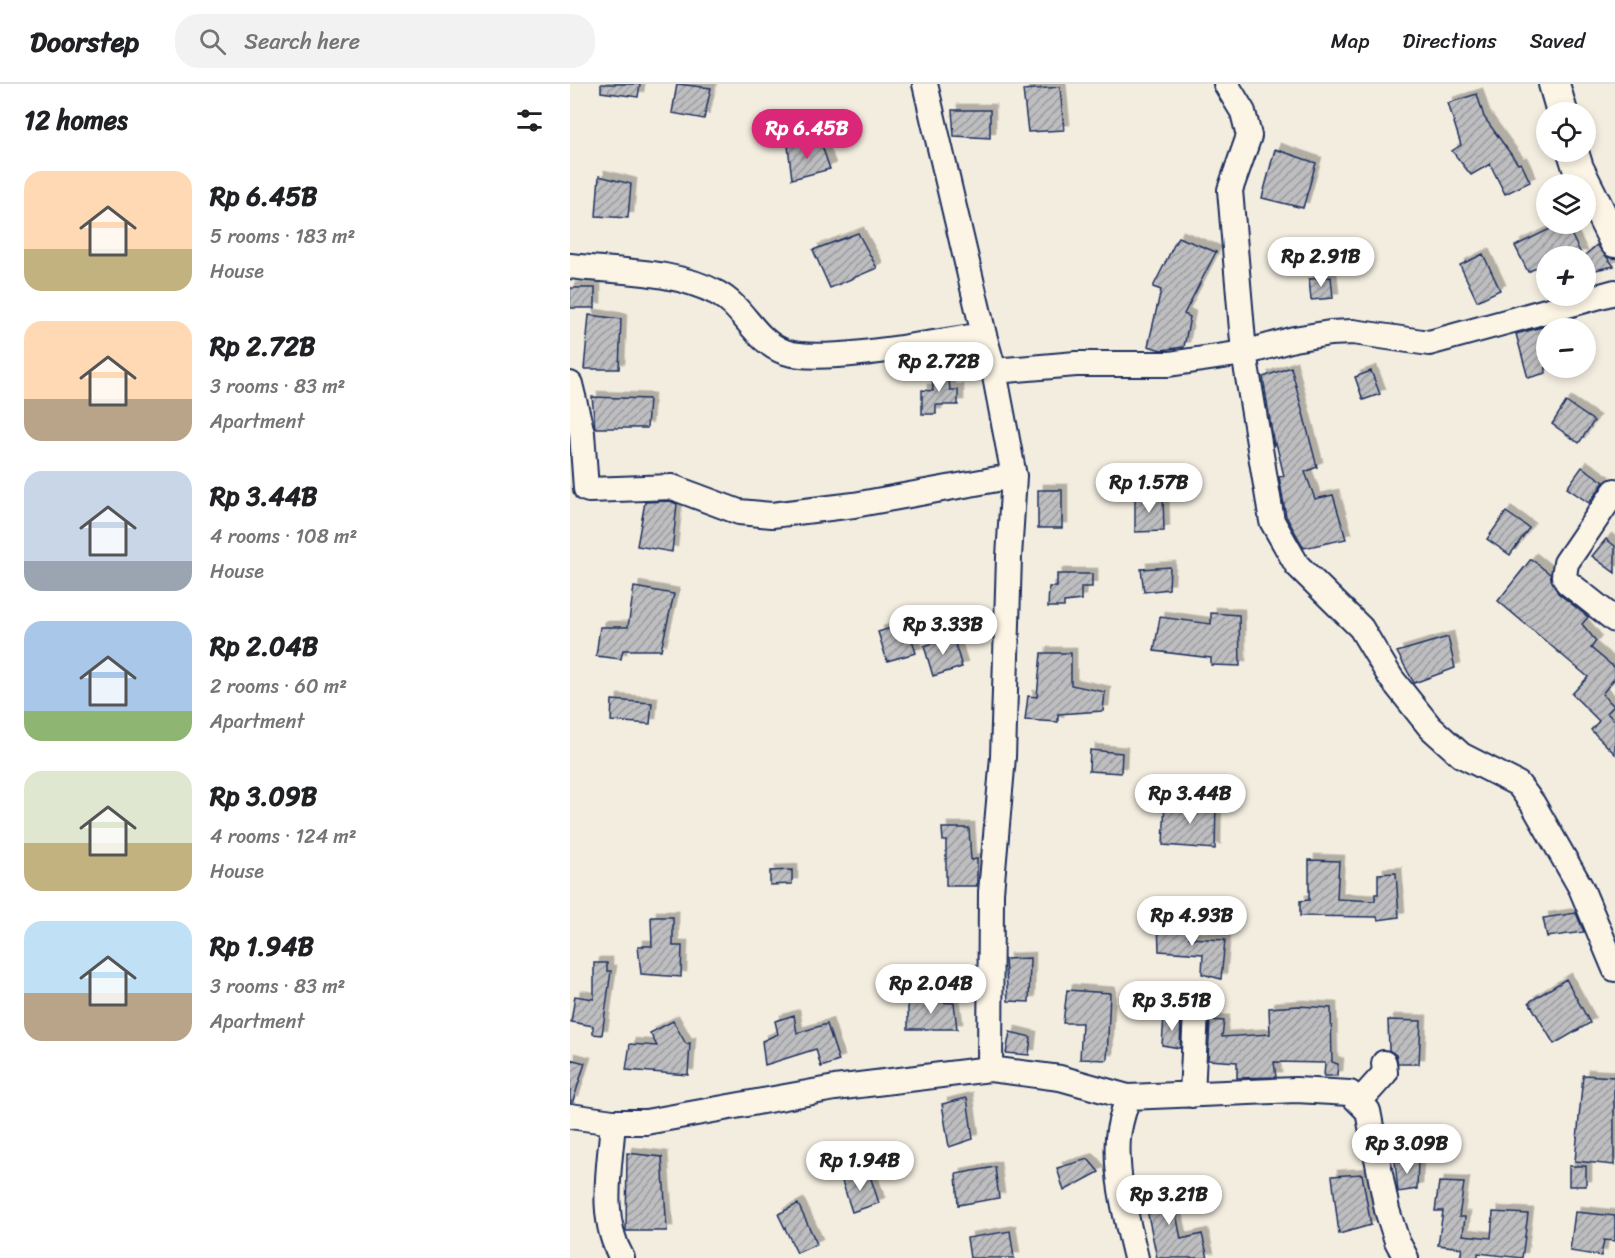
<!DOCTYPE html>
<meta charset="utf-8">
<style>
:root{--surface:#fff;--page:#f2f2f2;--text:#202124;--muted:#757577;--line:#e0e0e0;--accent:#db2777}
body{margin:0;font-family:Sriracha,sans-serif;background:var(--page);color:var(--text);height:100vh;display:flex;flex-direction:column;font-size:22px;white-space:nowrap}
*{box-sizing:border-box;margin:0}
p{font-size:20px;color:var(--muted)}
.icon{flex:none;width:33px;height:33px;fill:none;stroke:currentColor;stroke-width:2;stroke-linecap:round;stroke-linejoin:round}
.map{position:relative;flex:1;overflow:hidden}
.drawer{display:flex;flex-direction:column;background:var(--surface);width:570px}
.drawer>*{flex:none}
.fabs{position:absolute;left:966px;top:18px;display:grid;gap:12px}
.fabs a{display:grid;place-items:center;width:60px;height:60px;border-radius:50%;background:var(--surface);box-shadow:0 3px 9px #0003;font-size:30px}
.price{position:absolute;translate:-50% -51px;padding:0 14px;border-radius:21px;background:#fff;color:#222;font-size:20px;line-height:39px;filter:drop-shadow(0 2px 3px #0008)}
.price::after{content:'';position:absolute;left:50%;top:36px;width:18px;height:14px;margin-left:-9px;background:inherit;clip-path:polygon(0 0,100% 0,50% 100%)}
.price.active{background:var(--accent);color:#fff}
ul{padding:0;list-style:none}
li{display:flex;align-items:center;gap:18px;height:150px;padding:0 24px}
li span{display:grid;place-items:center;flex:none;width:168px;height:120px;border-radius:18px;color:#555}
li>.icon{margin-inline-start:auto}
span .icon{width:72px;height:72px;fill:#fffc;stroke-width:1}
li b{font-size:26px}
h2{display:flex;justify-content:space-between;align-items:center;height:72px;padding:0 24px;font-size:26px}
header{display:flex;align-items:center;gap:36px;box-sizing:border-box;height:84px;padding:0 30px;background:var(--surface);border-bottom:2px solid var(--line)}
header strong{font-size:28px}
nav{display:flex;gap:33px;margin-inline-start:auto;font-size:21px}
.search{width:420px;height:54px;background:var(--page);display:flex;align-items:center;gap:15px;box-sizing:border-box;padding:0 21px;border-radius:24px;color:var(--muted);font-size:22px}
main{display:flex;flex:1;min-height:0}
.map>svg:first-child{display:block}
</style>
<header>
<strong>Doorstep</strong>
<div class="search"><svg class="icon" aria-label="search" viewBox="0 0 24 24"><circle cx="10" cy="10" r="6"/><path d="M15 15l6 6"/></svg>Search here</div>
<nav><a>Map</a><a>Directions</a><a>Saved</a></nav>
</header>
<main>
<section class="drawer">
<h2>12 homes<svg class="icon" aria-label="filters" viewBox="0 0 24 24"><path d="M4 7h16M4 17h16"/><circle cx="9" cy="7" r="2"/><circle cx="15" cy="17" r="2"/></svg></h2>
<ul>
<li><span style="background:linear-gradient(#ffd9b3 65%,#c2b280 0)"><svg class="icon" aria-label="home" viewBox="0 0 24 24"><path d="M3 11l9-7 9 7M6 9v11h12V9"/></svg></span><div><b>Rp 6.45B</b><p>5 rooms · 183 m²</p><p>House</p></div></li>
<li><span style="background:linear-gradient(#ffd9b3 65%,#b9a48a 0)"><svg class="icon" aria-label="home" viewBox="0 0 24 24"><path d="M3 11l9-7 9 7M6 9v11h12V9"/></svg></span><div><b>Rp 2.72B</b><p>3 rooms · 83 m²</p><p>Apartment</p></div></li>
<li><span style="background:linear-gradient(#c9d6e8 75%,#9aa5b1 0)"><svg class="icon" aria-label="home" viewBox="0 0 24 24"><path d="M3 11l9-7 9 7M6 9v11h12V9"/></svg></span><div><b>Rp 3.44B</b><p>4 rooms · 108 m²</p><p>House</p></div></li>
<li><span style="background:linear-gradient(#a9c7e8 75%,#8fb573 0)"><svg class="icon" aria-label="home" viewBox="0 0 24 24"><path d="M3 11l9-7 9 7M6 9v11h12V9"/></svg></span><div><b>Rp 2.04B</b><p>2 rooms · 60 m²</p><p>Apartment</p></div></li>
<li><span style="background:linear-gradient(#dfe7d0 60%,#c2b280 0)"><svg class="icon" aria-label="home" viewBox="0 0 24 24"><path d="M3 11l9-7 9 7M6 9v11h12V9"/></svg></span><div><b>Rp 3.09B</b><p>4 rooms · 124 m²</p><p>House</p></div></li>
<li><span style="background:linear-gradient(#bfe0f5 60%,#b9a48a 0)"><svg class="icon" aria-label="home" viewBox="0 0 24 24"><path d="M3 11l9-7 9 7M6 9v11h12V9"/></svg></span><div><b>Rp 1.94B</b><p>3 rooms · 83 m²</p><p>Apartment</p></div></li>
</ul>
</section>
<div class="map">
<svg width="1045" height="1174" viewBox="0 0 1045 1174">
<defs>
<pattern id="building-hatch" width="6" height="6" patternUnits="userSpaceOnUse" patternTransform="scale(1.5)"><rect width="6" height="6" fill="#bebec0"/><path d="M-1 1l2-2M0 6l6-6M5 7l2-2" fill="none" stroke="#9a9b9f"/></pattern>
<filter id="shadow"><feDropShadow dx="5.5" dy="-5.5" stdDeviation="0" flood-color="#0004"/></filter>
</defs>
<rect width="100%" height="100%" fill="#f3ede0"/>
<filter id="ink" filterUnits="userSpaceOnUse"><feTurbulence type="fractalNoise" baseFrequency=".0167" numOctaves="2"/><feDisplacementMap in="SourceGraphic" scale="12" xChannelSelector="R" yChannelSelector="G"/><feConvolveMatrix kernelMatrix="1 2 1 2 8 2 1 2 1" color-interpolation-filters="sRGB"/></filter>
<g filter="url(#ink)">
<path fill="url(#building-hatch)" stroke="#1b2f5e" stroke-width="1.5" filter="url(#shadow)" d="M31,0H70L68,13L31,8Z
M107,0L141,4L134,35L102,29Z
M490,3L494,46L458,48L453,6Z
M907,10L914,33L948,80L951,79L960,98L935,110L920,80L901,91L882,67L891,61L878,19Z
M382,26H420V54L384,52Z
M251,59L260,85L222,95L218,62Z
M705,65L746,79L733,124L692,114Z
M29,92L61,100L58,134L26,132Z
M990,140H996L1012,172H976V179L958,188L945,162Z
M288,149L307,184L260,204L243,166Z
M608,153L646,168L614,230L620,233L614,263L591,266L578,262L591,206L583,203Z
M1027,161L1044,182L1016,188V170Z
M913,170L930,206L907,217L890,181Z
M761,193L763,214L741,216L739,195Z
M0,204H25V224H0Z
M19,231L51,235L49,285H14Z
M976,242V289L958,294L946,250Z
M721,283L747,383L735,388L745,415L763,411L776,455L734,464L716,432L709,393L714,392L706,359L704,361L693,293Z
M378,286L380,306H388V321H366V330H352V306L363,307L362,287Z
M801,287L810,310L793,316L785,293Z
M22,313L79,315L77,344H25Z
M996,318L1024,337L1009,359L982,340Z
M1012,383L1034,398L1019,419L997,404Z
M468,406H492V444H468Z
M593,411L594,447L565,448V412Z
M100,417L107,420L102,468L67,462L75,418Z
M936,428L959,444L940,471L917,455Z
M1036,455L1045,462V489L1022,472Z
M961,475L980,490L988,509L1018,533L1012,540L1026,557L1021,564L1045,584V594L1032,610L1044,622L1037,629L1045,637V670L1021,646L1029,637L1002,610L1018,593L928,517Z
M600,483L599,505L574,508L571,485Z
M487,490H522V503H511V516L494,518V523H478L479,503H487Z
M64,503L104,510L91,566H53L51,575L26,572L30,543H58Z
M641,529L669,531L670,582L641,581V574L584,567L590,533L641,540Z
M337,539L346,569L317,577L308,548Z
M383,553L392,583L363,592L354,562Z
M878,553L885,584L844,599L827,568Z
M471,569H501V601L535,608L533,627L488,630V638L455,636L458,612L467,613Z
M42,616L82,619L80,640L41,637Z
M520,666L552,669L551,689L519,687Z
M595,717L646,719L645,765L593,761Z
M372,744H399L401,776L407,775V802H376V757H373Z
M739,776L769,777L767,815L805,817V810H808V790L826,789L829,833L808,836L807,833L730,832V817L739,816Z
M222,786V800L200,801V787Z
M1006,829L1014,848L977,853L973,834Z
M81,833H103V862H112L111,893L71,890L68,862H82Z
M588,838L620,840L619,854L655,856L651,895L632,890L633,870L589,867Z
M460,874L459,918L438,917L435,875Z
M24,879H37V887H41L32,951L23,950V942L1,938L5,912L24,915Z
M996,895L1020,939L984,960L959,918Z
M497,906L540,909L537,976L510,975L512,939H493Z
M338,916L384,919L387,945H338Z
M728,922L761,924L762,978L768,980L767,992H754L755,979L704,978L706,993L667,994V978L638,976L640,936L654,937L652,953L700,950L699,924Z
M224,931L227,949L257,940L269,977L251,983L246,965L195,981L192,957L208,950L205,937Z
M594,932L611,933L610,964L592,961Z
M818,936L851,937L849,980H828L826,971L819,966Z
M103,937L116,960L120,959L118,991L56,986L60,960L87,962L80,949Z
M440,948L461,953L459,971L436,969Z
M0,975L15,979L3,1017H0Z
M1013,991L1044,993V1081L1005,1077Z
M397,1014L403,1055L379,1063L372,1020Z
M57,1069L92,1073L97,1147H56Z
M518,1075L529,1088L494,1107L487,1084Z
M848,1076L847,1105L828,1108L825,1077Z
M999,1082H1016V1102H999Z
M425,1083L429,1114L388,1121L386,1090Z
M299,1089L309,1119L282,1128L272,1097Z
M792,1090L801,1141L769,1150L762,1092Z
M869,1098L894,1099L889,1133H895L893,1151L921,1154L923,1128L958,1130L952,1174L908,1169V1174H890L892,1164L868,1161L873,1127H865Z
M600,1099L611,1155L632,1150L638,1174H587L572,1102Z
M228,1120L247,1160L227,1169L208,1130Z
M1005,1128L1045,1132V1157L1034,1156L1031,1172L1000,1167Z
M440,1147L444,1174H400L397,1154Z"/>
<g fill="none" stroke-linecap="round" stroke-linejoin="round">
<g stroke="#1b2f5e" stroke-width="28">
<path id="minor" d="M355,0L414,251
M0,182C48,188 104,186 147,209C175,224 184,257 215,268C251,281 372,257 414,251L424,287L444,392L439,473L433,673L421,808L420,985
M1045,208L859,259L783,248L760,249L724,255L674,269L702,437L727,481L791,544L821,594L860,643L891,671L948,700L963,720L1011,804L1045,885
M424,287L506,280H599L674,269L660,106L679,52L673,28L656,0
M0,300L12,349L16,405L19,406L102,403L169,428L202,431L284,421L444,392
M1045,407L996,479L994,492L997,498L1045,536
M622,1011L626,927
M558,1013C554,1026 549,1040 548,1054C545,1093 557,1136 566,1174
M790,1017L815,989L814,979
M0,1032L43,1038H76L265,1004L420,985L490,994L558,1013L726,1006L780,1009L798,1027L817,1126L827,1157L836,1174
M43,1038C40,1083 28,1133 52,1174"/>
</g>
<g stroke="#1b2f5e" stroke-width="34">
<path id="major" d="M984,0L992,28
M1003,68L1008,84L1045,158"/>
</g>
<use href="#minor" stroke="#fcf5e5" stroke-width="24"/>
<use href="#major" stroke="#fcf5e5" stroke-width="30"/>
</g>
</g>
</svg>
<div class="fabs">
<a><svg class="icon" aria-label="locate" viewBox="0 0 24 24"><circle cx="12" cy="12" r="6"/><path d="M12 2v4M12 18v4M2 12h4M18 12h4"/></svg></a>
<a><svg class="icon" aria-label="layers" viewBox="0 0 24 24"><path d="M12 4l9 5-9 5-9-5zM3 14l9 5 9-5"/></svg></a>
<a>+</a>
<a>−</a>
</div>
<b class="price active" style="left:237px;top:76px">Rp 6.45B</b>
<b class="price" style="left:751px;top:204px">Rp 2.91B</b>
<b class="price" style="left:369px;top:309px">Rp 2.72B</b>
<b class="price" style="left:579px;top:430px">Rp 1.57B</b>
<b class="price" style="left:373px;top:572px">Rp 3.33B</b>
<b class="price" style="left:620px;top:741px">Rp 3.44B</b>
<b class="price" style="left:622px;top:863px">Rp 4.93B</b>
<b class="price" style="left:361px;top:931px">Rp 2.04B</b>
<b class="price" style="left:602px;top:948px">Rp 3.51B</b>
<b class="price" style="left:837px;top:1091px">Rp 3.09B</b>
<b class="price" style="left:290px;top:1108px">Rp 1.94B</b>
<b class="price" style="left:599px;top:1142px">Rp 3.21B</b>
</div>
</main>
